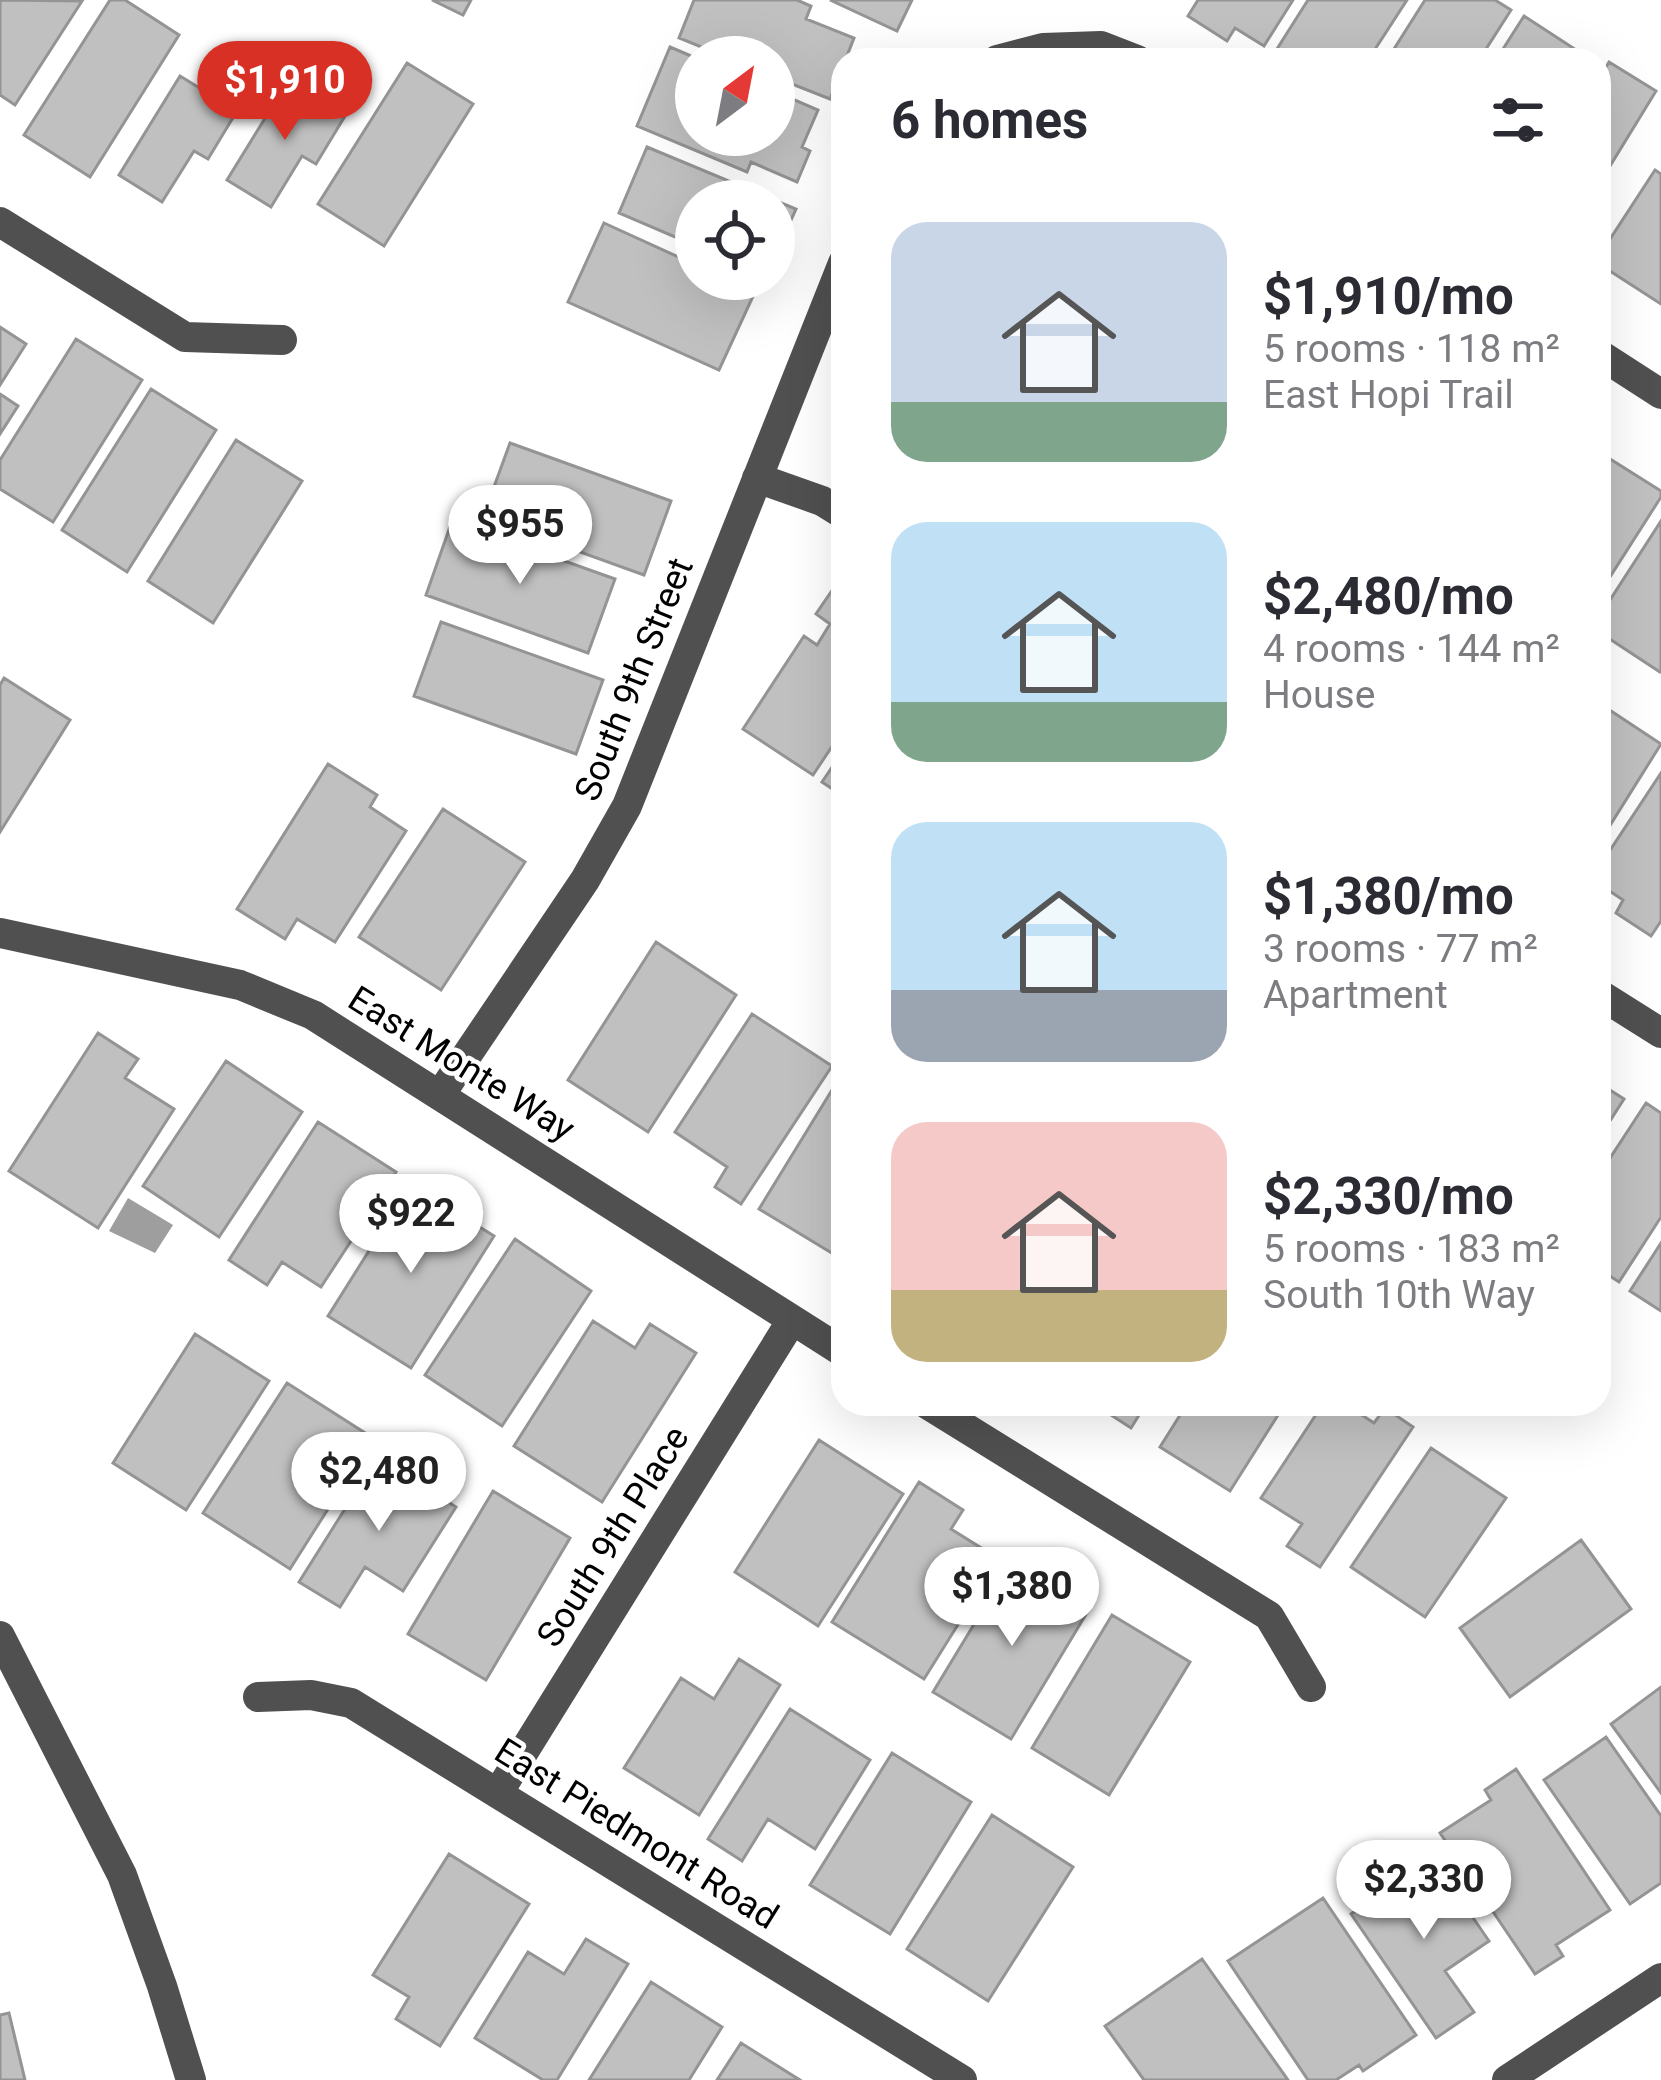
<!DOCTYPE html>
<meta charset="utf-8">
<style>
:root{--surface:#fff;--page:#f7f7f7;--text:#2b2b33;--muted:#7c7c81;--accent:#d93025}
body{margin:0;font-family:Roboto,sans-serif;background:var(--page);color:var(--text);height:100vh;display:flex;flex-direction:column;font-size:45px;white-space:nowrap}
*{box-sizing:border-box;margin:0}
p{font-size:39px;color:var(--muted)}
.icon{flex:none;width:66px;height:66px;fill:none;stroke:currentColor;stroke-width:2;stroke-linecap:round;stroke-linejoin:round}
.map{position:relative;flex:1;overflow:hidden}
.sheet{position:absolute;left:831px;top:48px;width:780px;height:1368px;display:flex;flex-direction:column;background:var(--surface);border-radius:36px;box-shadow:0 12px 48px #0002}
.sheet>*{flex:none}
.needle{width:78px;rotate:32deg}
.fabs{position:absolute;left:675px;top:36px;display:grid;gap:24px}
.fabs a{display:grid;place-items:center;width:120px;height:120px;border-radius:50%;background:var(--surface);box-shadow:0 12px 48px #0002;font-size:60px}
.price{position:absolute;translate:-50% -102px;padding:0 27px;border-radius:42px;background:#fff;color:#222;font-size:39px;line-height:78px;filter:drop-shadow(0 3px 6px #0008)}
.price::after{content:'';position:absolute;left:50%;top:72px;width:36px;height:27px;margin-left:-18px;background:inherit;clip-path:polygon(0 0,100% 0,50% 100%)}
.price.on{background:var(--accent);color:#fff}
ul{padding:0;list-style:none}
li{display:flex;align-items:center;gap:36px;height:300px;padding:0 60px}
li span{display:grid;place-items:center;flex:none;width:336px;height:240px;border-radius:36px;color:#555}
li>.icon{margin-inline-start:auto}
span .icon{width:144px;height:144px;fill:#fffc;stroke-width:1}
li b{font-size:51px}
h2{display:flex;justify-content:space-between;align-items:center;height:144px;padding:0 60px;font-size:51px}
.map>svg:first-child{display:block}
</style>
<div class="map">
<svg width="1661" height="2080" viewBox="0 0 1661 2080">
<rect width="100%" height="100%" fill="#fff"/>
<path fill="#9e9e9e" d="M128,1198L173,1225L155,1253L109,1231Z"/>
<path fill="#c0c0c0" stroke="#949494" stroke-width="3" d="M0,0L82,1L15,105L0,95Z
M110,0H125L179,35L90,177L24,135Z
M432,0H471L463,15Z
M694,0H797L811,6L806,19L854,38L830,99L774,77V57H726L679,38Z
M830,0H912L897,31Z
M1198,0H1293L1264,46L1235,28L1227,41L1188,16Z
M1308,0H1407L1368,60H1287L1275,52Z
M1425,0H1495L1511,10L1479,60H1387Z
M1524,16L1590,59V60H1496Z
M670,47L696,58V135H774V91L818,110L802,147L810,151L797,182L751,162L747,172L637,126Z
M1609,62L1656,91L1599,184V79Z
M407,63L473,104L384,246L318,204Z
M180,76L237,111L208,159L194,151L162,202L119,175Z
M288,81L345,116L316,164L302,156L271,207L227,180Z
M647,147L796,209L782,240L774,237V201H696V246L619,213Z
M1655,170L1661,174V304L1599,264V256Z
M604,223L696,265V279H726L755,292L719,370L568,302Z
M0,327L26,344L0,385Z
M76,339L142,380L53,522L0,489V460Z
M151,389L216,430L127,572L62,530Z
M0,394L18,406L0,434Z
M236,440L302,481L213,623L148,581Z
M510,443L671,501L644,575L483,517Z
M1599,452L1661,491V497L1599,594Z
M452,521L615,579L588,653L426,595Z
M1661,521V671L1660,672L1599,632V617Z
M833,589L843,595V730L813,775L743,729L804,636L817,645L830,624L816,614Z
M441,622L603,680L576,754L414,696Z
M4,678L70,720L0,832V685Z
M1599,703L1661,744L1599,843Z
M843,751V796L822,782Z
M328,764L377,795L370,807L406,831L335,942L297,919L285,939L237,909Z
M1661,773V921L1651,936L1616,913L1623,900L1599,884V867Z
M443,809L525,862L441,990L359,937Z
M656,942L736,995L648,1132L568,1080Z
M752,1014L832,1066L741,1204L715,1187L727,1167L675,1132Z
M98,1033L138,1059L125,1078L174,1109L98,1228L9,1171Z
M226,1061L302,1112L219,1237L143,1186Z
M843,1072V1243L835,1255L759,1209Z
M1599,1083L1624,1099L1599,1138Z
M1646,1103L1661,1113V1217L1619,1282L1599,1269L1603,1247L1599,1244V1175Z
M318,1122L396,1172L321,1287L282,1262L267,1285L229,1260Z
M411,1184L494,1236L411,1368L328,1316Z
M515,1239L591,1291L502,1426L425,1375Z
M1661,1243V1311L1630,1291Z
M593,1321L635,1348L650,1324L696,1353L602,1502L514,1446Z
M195,1334L269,1381L186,1510L113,1463Z
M287,1383L373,1438L290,1569L203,1513Z
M1094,1404H1146L1131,1428Z
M1187,1404H1285L1230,1491L1160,1447Z
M1323,1404H1345L1374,1423L1385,1408L1413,1427L1320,1567L1287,1546L1302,1524L1261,1498Z
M819,1440L903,1494L818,1626L735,1572Z
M1431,1448L1506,1498L1425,1617L1351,1567Z
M377,1458L456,1507L403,1591L365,1567L340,1607L299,1582Z
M919,1482L963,1510L951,1529L999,1559L924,1679L832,1622Z
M493,1491L570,1538L486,1680L408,1634Z
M1581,1540L1631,1609L1510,1697L1460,1628Z
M1013,1560L1091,1606L1011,1739L933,1692Z
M1112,1615L1190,1662L1109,1795L1032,1748Z
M739,1659L780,1685L699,1815L624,1768L681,1678L714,1699Z
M1661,1687V1793L1611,1724Z
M790,1709L870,1760L815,1849L768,1819L742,1861L708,1839Z
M1606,1737L1661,1816V1883L1630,1904L1544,1780Z
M892,1753L971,1802L890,1934L810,1885Z
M1516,1769L1610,1910L1556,1945L1563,1956L1535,1974L1440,1833L1491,1800L1485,1790Z
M992,1815L1073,1867L988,2001L907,1949Z
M449,1854L529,1904L440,2046L396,2019L409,1997L373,1975Z
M1432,1858L1489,1941L1445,1971L1474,2012L1436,2038L1351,1914Z
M1323,1898L1416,2035L1363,2071L1359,2065L1336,2080H1308L1228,1961Z
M586,1939L628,1964L557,2080H543L475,2038L528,1952L564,1974Z
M1202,1959L1288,2080H1144L1105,2026Z
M651,1982L722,2027L689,2080H589Z
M9,2013L25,2080H0V2015Z
M741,2043L800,2080H717Z"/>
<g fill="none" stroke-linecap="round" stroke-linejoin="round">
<path stroke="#505050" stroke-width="30" d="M997,60L1043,48L1101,46L1137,60
M0,222L185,337L282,340
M1599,354L1661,394
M757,478L822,501L843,514
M0,933L240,985L313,1015L843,1352
M1599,994L1661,1033
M440,1095L585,880L627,806L843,263
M927,1404L1269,1616L1311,1687
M0,1636L122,1875L162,1986L191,2080
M258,1697L311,1695L351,1703L962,2080
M498,1793L792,1320
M1507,2080L1661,1978"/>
</g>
<g text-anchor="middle" stroke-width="9" stroke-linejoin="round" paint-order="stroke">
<g font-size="36" fill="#000" stroke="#fff">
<text transform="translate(633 679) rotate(-68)" y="13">South 9th Street</text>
<text transform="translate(462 1063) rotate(32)" y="13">East Monte Way</text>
<text transform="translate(612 1536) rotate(-58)" y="13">South 9th Place</text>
<text transform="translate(637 1833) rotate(32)" y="13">East Piedmont Road</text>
</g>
</g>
</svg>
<div class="fabs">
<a><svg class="needle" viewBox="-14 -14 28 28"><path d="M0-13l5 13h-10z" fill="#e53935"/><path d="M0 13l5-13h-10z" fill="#7c7c81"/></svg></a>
<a><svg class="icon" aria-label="locate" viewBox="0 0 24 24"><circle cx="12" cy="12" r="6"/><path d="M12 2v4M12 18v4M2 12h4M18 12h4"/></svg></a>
</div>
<b class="price on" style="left:285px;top:143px">$1,910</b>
<b class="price" style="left:520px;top:587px">$955</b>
<b class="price" style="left:411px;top:1276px">$922</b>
<b class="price" style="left:379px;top:1534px">$2,480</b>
<b class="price" style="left:1012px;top:1649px">$1,380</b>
<b class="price" style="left:1424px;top:1942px">$2,330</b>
<section class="sheet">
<h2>6 homes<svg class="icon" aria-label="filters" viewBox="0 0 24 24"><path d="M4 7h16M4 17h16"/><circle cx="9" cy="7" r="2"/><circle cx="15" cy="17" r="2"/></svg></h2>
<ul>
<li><span style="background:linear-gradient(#c9d6e8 75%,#7fa58c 0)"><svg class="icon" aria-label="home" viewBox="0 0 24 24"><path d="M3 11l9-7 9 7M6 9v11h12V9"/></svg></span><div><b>$1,910/mo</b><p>5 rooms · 118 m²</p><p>East Hopi Trail</p></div></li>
<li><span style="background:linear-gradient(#bfe0f5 75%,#7fa58c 0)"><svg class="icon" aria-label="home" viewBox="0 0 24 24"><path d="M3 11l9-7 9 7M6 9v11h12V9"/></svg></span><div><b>$2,480/mo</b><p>4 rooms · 144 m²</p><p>House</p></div></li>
<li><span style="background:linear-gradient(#bfe0f5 70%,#9aa5b1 0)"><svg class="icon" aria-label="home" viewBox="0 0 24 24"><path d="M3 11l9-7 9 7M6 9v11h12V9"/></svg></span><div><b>$1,380/mo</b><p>3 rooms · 77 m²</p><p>Apartment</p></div></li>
<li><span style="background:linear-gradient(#f6c9c9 70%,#c2b280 0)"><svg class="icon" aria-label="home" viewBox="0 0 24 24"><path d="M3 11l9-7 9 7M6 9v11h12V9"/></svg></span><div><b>$2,330/mo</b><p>5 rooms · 183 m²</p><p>South 10th Way</p></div></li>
</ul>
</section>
</div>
